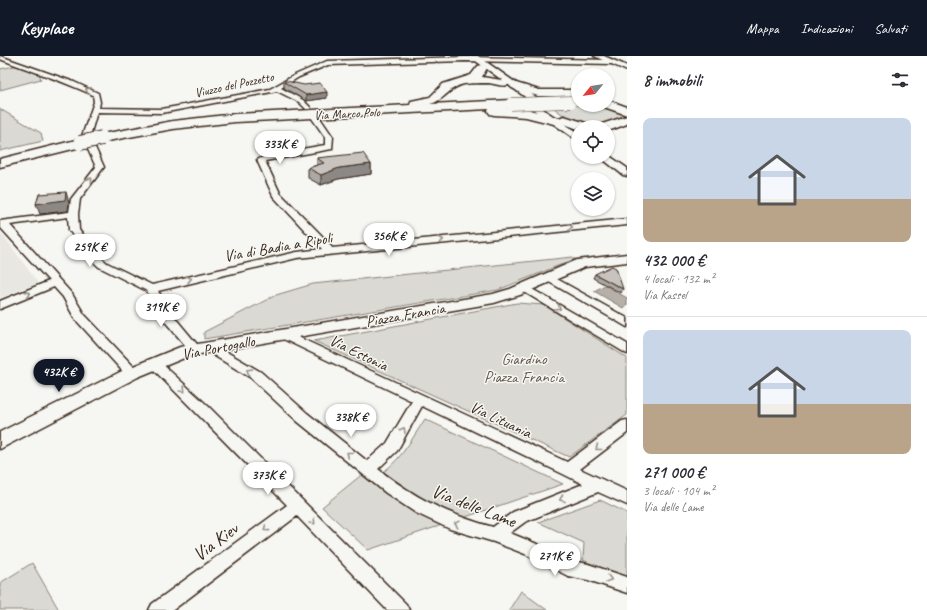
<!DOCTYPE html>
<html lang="it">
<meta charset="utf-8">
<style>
:root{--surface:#fff;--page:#f7f7f7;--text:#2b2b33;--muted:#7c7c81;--line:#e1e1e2;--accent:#111827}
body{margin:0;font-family:Caveat,sans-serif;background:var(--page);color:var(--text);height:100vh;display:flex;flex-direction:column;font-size:15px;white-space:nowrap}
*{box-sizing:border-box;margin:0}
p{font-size:13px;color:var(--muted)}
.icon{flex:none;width:22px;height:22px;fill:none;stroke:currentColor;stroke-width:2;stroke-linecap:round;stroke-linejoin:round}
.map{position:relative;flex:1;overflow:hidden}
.side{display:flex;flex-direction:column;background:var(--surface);width:300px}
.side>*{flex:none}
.needle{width:26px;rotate:240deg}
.buttons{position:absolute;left:571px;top:12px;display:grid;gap:8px}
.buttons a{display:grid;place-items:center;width:44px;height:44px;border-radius:50%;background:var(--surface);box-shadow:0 1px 3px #0004;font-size:20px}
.price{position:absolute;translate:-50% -34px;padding:0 9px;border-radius:14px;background:#fff;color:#222;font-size:13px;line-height:26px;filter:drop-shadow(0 1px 2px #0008)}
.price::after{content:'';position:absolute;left:50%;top:24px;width:12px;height:9px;margin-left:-6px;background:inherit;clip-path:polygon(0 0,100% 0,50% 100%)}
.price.on{background:var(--accent);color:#fff}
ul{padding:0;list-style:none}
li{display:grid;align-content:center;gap:8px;height:212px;padding:0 16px}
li+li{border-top:1px solid var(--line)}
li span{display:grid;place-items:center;height:124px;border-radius:8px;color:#555}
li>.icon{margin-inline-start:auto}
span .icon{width:72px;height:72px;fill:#fffc;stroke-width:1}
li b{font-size:17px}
h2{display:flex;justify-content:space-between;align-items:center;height:48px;padding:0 16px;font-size:17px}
header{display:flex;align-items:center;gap:24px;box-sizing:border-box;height:56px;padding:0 20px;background:var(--accent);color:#fff}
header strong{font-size:19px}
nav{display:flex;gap:22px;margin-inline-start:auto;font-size:14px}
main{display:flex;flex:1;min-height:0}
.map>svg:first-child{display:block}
</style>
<header>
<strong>Keyplace</strong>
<nav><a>Mappa</a><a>Indicazioni</a><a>Salvati</a></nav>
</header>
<main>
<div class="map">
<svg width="627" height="554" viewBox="0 0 627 554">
<rect width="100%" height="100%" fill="#f6f6f2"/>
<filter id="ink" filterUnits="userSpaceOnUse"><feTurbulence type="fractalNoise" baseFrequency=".025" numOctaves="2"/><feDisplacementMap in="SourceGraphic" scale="8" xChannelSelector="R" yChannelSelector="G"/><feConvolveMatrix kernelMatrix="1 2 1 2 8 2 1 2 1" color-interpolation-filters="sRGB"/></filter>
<g filter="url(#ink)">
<path fill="#e8e7e2" d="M0,175L38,227L0,242Z"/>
<path fill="#dad9d3" stroke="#8a8278" d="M19,9L39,18L41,23L0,34V13Z
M578,49H608L627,58V62C592,75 581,73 551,50Z
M0,53L41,77L43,85L0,95Z
M573,201L575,203L498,234L204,283V276L276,239L313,228Z
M517,247L544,249L627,302V359L569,401L314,285Z
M425,363L563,428L368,494L322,451L365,416L374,422C398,409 410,386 425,363Z
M600,444L627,457V524L583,504L584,487L538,466Z
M32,507L59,554H0V527Z
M521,535L547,554H509Z"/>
<path fill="#b6b0a9" stroke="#857a71" d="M605,229L627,242V249L623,252L594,235Z"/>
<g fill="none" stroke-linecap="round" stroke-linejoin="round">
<g stroke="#3b2a1e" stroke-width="3">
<path id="street" d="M0,0L74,26L98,37L100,46L99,52L162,53L270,33L295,19L327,5L465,1L611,4L614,6L611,8L465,5L328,9L299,21L281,32L303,44L310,51V53H306L299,46L277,35L162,57L97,56L90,80L86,82L82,80L94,46L93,39C63,25 31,15 0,3Z
M312,59H318L333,81L332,93L265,105L280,137L328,186L332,192L627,163V169L297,202L158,235L171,257L201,293L199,296H191L162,262L147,235L99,211L87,200L69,174L68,161L10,169L72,238L84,258L137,314L138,317L137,320H127L75,263L63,241L54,231L0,253V245L49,225L0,171V165L69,156L71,143L96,111L85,87L89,85L93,87L104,111L80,143L78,158L79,174L95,196L107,207L152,229L297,196L322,193L273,140L257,104L267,99L325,89V81L311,61Z
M548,218L627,262V271L544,223L543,221Z
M525,229L627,288V298L521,234L520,232Z
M283,274L567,406L622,365L627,364V377L580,413L627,435V449L598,436L525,466L510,477L537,488L570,504L588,508L627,521V537L588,524L568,520L525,498L494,486L450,473L416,457L386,437L297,365L251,322L205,294L203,291L205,288H213L261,316L307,357L367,405L387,387L412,345L279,281L277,278ZM422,350L563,418L583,428L513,456L493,471C446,458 417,443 378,413L397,395Z
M154,303L158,304L207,349L406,548L409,554H387L297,460L173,554H149L152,548L287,449L150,310L148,307L150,304Z"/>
</g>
<g stroke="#3b2a1e" stroke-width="3">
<path id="secondary" d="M469,0H478L536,41L531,44L528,43Z
M594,0H604L627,10V15Z
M534,47L578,77V85L531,52L529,50Z
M608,99L627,112V120L623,119L600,101H608Z
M627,198V206L585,211L520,239L494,247L189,300L138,321L0,393V376L126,313L180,291L493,238L510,233L577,204Z"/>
</g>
<g stroke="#3b2a1e" stroke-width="3">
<path id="highway" d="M482,9L487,12L482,21L508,25L510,27L508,29C501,31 496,28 489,27C482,27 472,27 464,28C449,31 444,45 430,48L511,44L517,48L515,51L505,52L526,53L559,62L564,60L589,68L590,71H578V73L559,66L554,68L526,61L494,59L490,58L488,55L489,53L235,66L173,73L102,86L97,85L95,82L97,79L102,78L173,65L235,58L410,49L411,45L430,41L443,28L471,19L478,10Z
M516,27L539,34H578V40H538L512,32L510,30L512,28Z
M608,44L627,51V59L604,51L603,49H608Z
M627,60V68L608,75V71H601L602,68Z
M80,83L85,84L87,87L85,90L0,111V103Z"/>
</g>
<use href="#street" fill="#f6f6f2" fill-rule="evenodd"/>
<use href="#secondary" fill="#f6f6f2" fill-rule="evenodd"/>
<use href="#highway" fill="#f6f6f2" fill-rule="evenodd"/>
<g stroke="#3b2a1e" stroke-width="13" stroke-linecap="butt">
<path id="highway-bridge-far1" d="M511,48L571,46"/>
</g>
<g stroke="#3b2a1e" stroke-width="16" stroke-linecap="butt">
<path id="highway-bridge" d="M80,87L102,82"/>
</g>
<use href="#highway-bridge-far1" stroke="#f6f6f2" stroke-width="12"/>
<use href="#highway-bridge" stroke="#f6f6f2" stroke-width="14"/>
</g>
<path fill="#aca8a3" stroke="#3b2a1e" d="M284,26L327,42L306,45L284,32Z
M317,102L371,108V118L338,123L321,129L308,122V112L317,109Z
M595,218L623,233L621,237L593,222Z"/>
<path fill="#8c8885" stroke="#3b2a1e" d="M327,36V42L306,45V39Z
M371,108V118L338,123L321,129V119L339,112Z
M66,136L69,147L68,155L40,158L36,148Z"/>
<path fill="#c8c3be" stroke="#3b2a1e" d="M286,25L304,29L320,27L327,36L306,39L284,26Z
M363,97L371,108L339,112L321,119L308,112L324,107L317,102Z
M66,136L65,144L36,148L39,138Z
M612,210L616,212L623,233L595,218Z"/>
<defs><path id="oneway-chevron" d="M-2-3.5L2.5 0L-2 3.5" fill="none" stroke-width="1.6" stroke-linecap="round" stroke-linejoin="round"/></defs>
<g stroke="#989088">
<use href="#oneway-chevron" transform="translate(88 34) rotate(-154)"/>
<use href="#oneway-chevron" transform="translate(90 124) rotate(-51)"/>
<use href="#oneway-chevron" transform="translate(570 171) rotate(-6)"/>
<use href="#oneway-chevron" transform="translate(441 184) rotate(-6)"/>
<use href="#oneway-chevron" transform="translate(189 223) rotate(-13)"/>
<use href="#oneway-chevron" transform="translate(28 238) rotate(-22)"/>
<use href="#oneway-chevron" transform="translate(558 252) rotate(31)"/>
<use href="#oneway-chevron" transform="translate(249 315) rotate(-148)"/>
<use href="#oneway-chevron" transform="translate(183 334) rotate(45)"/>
<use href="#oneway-chevron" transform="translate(403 374) rotate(-60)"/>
<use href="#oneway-chevron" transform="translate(598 392) rotate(142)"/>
<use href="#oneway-chevron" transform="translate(349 398) rotate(-141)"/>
<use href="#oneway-chevron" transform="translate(562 443) rotate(159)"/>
<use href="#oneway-chevron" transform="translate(313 466) rotate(46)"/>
<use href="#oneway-chevron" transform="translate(457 468) rotate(-162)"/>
<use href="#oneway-chevron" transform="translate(266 473) rotate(143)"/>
<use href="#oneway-chevron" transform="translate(609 523) rotate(18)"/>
</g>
</g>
<g text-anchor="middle" stroke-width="3" stroke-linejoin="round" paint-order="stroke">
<g font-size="13" fill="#3b2a1e" stroke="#f6f6f2">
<text transform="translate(234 28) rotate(-12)" y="5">Viuzzo del Pozzetto</text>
<text transform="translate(347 57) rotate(-3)" y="5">Via Marco Polo</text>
</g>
<g font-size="16" fill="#3b2a1e" stroke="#f6f6f2">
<text transform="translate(278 190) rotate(-10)" y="6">Via di Badia a Ripoli</text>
<text transform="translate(405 258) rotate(-10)" y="6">Piazza Francia</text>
<text transform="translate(218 291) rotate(-11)" y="6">Via Portogallo</text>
<text transform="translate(359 296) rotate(26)" y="6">Via Estonia</text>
<text transform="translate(501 363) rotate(25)" y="6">Via Lituania</text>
</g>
<g font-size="16" fill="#63564b" stroke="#f6f6f2">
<text x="524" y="308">Giardino<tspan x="524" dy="18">Piazza Francia</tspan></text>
</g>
<g font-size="19" fill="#3b2a1e" stroke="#f6f6f2">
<text transform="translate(474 449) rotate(21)" y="7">Via delle Lame</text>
<text transform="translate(215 485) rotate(-37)" y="7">Via Kiev</text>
</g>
</g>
</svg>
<div class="buttons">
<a><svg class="needle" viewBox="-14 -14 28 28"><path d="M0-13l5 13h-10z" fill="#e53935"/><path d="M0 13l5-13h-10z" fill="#7c7c81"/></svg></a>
<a><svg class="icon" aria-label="locate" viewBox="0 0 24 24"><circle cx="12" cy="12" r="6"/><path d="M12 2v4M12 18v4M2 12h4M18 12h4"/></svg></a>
<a><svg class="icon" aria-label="layers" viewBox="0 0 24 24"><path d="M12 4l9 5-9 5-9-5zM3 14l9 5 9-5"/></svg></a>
</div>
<b class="price" style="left:280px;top:109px">333K €</b>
<b class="price" style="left:389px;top:201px">356K €</b>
<b class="price" style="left:90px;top:212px">259K €</b>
<b class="price" style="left:161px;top:272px">319K €</b>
<b class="price on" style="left:59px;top:337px">432K €</b>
<b class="price" style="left:351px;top:382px">338K €</b>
<b class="price" style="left:268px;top:440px">373K €</b>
<b class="price" style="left:555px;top:521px">271K €</b>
</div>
<section class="side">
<h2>8 immobili<svg class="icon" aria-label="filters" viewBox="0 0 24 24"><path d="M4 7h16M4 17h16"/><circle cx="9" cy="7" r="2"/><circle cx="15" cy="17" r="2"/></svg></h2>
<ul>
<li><span style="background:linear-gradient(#c9d6e8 65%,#b9a48a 0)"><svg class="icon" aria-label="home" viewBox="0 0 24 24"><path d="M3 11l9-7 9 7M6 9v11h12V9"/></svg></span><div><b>432 000 €</b><p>4 locali · 132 m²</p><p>Via Kassel</p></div></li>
<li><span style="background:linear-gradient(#c9d6e8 60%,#b9a48a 0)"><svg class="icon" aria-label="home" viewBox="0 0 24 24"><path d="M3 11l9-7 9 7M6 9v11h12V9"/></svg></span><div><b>271 000 €</b><p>3 locali · 104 m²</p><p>Via delle Lame</p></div></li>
</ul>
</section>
</main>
